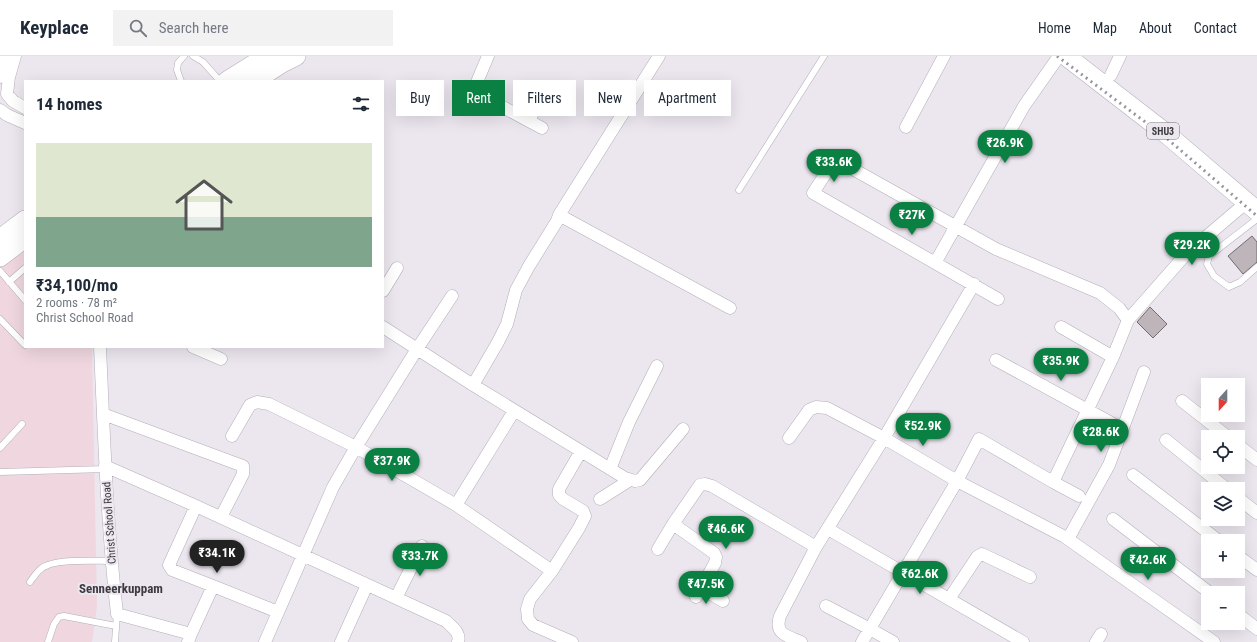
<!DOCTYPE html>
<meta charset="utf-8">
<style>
:root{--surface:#fff;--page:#f2f2f3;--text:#1f2937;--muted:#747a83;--line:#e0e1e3;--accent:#0b8043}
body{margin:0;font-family:"Roboto Condensed",sans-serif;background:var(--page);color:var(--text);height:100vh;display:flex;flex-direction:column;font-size:15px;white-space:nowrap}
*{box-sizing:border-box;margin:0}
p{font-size:13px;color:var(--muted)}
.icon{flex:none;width:22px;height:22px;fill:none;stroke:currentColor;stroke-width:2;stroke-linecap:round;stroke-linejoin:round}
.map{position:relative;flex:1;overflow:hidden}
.drawer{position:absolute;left:24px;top:24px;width:360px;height:268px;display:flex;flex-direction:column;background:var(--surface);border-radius:0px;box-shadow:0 4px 16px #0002}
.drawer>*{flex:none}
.hud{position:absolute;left:396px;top:24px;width:380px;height:36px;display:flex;gap:8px}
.needle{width:26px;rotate:201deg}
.buttons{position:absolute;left:1201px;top:322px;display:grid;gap:8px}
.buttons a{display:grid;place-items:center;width:44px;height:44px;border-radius:0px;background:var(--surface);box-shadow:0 4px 16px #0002;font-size:20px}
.price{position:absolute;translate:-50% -34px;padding:0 9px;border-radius:14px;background:var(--accent);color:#fff;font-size:13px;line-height:26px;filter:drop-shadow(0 1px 2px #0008)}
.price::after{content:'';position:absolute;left:50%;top:24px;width:12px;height:9px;margin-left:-6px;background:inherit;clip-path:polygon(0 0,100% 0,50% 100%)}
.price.active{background:#222;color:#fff}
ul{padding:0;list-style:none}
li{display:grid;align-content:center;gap:8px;height:212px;padding:0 12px}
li+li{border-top:1px solid var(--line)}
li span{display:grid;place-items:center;height:124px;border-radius:0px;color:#555}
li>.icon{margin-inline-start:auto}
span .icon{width:72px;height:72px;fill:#fffc;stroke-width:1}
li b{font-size:17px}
h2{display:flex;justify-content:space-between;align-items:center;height:48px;padding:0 12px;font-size:17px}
.chip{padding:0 14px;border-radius:0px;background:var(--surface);box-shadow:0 4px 16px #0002;font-size:14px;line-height:36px}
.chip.active{background:var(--accent);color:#fff}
header{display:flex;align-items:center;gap:24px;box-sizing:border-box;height:56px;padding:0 20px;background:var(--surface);border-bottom:1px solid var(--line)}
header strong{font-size:19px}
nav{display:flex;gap:22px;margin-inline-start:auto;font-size:14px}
.search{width:280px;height:36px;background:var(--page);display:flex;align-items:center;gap:10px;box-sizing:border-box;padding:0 14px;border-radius:0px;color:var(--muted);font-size:15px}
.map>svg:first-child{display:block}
</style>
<header>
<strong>Keyplace</strong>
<div class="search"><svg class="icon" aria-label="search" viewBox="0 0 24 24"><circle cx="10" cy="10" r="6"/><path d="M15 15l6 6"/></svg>Search here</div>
<nav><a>Home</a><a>Map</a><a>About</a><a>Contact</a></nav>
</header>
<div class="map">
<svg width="1257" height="586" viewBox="0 0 1257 586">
<rect width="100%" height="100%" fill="#ece6ef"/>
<path fill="#f0d7df" d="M25,193V291H92L97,550L92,586H0V212Z"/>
<path fill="#beb5ba" stroke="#746b6f" d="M1252,180L1257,186V206L1243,218L1228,200Z
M1150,251L1167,268L1153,282L1137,266Z"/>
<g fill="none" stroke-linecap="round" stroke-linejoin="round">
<g stroke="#b3aeb6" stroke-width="7">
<path id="lane" d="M193,0L203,6L220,25
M181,25L177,14L178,7L184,0
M739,134L824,0
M1257,163L1209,200L1207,208L1214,220L1229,231L1240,226L1257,211
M0,215L25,244
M9,226L25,212
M0,263L25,289
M0,392L22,368
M0,416L106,413
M30,526C35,519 40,511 48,509C63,503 94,505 111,505
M48,586L54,568L59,561L64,560L116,570
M115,586L117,558"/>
</g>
<g stroke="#b3aeb6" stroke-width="13">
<path id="street" d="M15,0L9,21L7,38L13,45L25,52
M488,0L477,26L478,34L486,42L542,72
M1111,19L1120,0
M0,21L6,0
M0,54L7,59L25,67
M529,65L541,40
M906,71L944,0
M559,159L730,252
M935,207L1024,50L1059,0
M383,235L397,212
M998,243L813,137L835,103L996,193L1100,237L1119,252L1128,264L1113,301L1061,271
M1128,264L1187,197L1247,146
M383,271L473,329L625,422L635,425L640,424L683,373
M100,291C104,380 107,470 117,558L191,578L188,586
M193,291L221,303
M996,304L1115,369
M473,329L498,286L507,268L516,234L529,210L557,165L559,159L659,0
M1182,345L1228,381
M103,358L243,410V418L221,461
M232,380L250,349L257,346L269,348L356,391L456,449L552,515
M789,382L809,354L816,351L827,352L884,382L957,425L1065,481L1214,586
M1166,384L1227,433
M1238,389L1257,404
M105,410L196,450L446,565C452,571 461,577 458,586
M610,413L629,366L657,310
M1133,419L1219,485
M1053,426L1113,301
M1238,442L1257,457
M600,443L630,424
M456,449L514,355
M196,450L169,509L172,514L213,530
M1113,463L1210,537
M673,468L714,497L716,501L715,507L696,541
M828,473L1023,586
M1068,483L1109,409L1144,316
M658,493L673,468L700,429L705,428L712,430L816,491
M1238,500L1257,514
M701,532L723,545
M396,542L422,490
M949,543L977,501L982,498L1030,521
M826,550L870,573L893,586
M1238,558L1257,573
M191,578L213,530L278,556
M265,586L333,431L356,391L417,293L452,240
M341,586L367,529
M572,586L533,569L528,563L527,553L530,543L552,515L579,472L585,460L583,455L563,443L559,439V433L581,395
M801,586C787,580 774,578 780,560L816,491L884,382L974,228
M862,586L957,425L979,383L1053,426L1079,440
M1096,586L1101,578"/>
</g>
<g stroke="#b3aeb6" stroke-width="20">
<path id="primary" d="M1066,0L1163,75L1257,155
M227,25L267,0
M254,25L282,7L296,0
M0,183L25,164
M0,201L25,182"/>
</g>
<use href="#lane" stroke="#fff" stroke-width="6"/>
<use href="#street" stroke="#fff" stroke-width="12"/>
<use href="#primary" stroke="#fff" stroke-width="19"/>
<path stroke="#99959c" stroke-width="3" stroke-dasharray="2 4" stroke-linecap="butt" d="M1057,0L1164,80L1257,160"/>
</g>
<g text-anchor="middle" stroke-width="4" stroke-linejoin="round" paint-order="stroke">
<rect fill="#ece6ef" stroke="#6f6c72" stroke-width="1" x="1147" y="67" width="32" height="16" rx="3"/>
<g font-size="10" font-weight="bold" fill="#3a383c">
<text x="1163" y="79">SHU3</text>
</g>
<g font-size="11" fill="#3a383c" stroke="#ece6ef">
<text transform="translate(109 467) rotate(-94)" y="4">Christ School Road</text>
</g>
<g font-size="13" font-weight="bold" fill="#3e3a41" stroke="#ece6ef">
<text x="121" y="537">Senneerkuppam</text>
</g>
</g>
</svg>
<div class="buttons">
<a><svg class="needle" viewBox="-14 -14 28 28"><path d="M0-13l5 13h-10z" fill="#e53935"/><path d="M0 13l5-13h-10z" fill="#747a83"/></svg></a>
<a><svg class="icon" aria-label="locate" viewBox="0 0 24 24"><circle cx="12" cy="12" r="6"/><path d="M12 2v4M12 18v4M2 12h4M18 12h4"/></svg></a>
<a><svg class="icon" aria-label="layers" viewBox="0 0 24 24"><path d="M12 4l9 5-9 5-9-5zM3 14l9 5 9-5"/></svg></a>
<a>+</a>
<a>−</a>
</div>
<b class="price" style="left:1005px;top:108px">₹26.9K</b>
<b class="price" style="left:834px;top:127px">₹33.6K</b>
<b class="price" style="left:912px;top:180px">₹27K</b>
<b class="price" style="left:1192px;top:210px">₹29.2K</b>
<b class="price" style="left:1061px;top:326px">₹35.9K</b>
<b class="price" style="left:923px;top:391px">₹52.9K</b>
<b class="price" style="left:1101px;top:397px">₹28.6K</b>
<b class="price" style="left:392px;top:426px">₹37.9K</b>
<b class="price" style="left:726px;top:494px">₹46.6K</b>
<b class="price active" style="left:217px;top:518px">₹34.1K</b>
<b class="price" style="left:420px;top:521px">₹33.7K</b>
<b class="price" style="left:1148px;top:525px">₹42.6K</b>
<b class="price" style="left:920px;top:539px">₹62.6K</b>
<b class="price" style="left:706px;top:549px">₹47.5K</b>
<div class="hud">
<a class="chip">Buy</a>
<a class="chip active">Rent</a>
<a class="chip">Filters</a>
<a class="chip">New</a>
<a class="chip">Apartment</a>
</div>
<section class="drawer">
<h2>14 homes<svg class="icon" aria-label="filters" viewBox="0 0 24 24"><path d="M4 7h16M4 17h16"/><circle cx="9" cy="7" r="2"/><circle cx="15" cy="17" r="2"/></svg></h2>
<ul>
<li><span style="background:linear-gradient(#dfe7d0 60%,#7fa58c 0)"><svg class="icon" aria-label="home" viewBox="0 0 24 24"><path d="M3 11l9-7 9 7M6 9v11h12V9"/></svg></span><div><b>₹34,100/mo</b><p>2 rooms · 78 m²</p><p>Christ School Road</p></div></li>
</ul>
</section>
</div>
